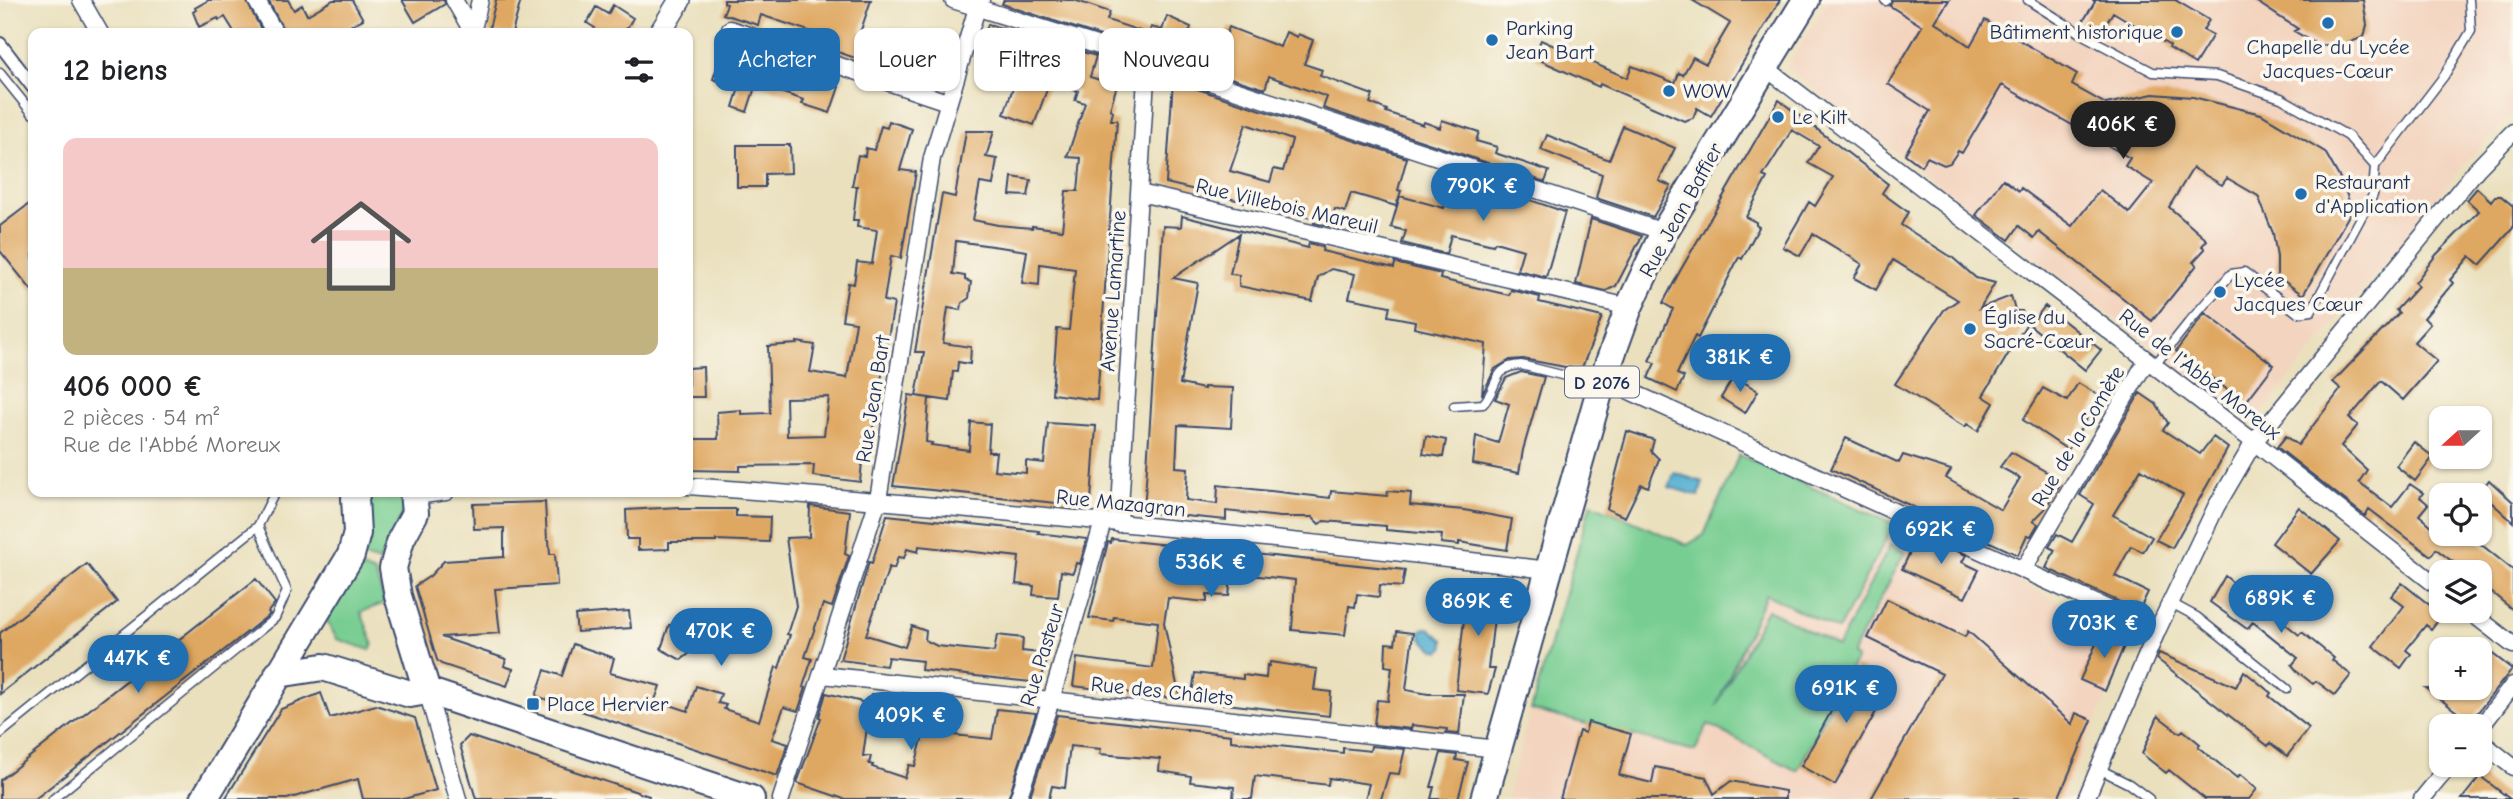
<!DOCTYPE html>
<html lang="fr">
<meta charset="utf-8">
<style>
:root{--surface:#fff;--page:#f6f6f6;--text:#202124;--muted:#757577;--accent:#1f6fb2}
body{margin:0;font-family:"Comic Neue",sans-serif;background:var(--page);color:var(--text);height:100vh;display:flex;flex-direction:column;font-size:26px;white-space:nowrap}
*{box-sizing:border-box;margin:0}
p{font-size:23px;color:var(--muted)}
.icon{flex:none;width:38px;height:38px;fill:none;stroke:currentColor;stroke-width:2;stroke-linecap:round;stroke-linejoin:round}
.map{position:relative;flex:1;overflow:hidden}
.details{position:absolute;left:28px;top:28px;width:665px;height:469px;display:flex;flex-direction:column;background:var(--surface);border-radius:14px;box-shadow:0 2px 5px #0004}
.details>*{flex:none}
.hud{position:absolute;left:714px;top:28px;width:665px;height:63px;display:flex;gap:14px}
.needle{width:46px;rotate:249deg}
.tools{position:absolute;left:2429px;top:406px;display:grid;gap:14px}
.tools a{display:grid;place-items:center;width:63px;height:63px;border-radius:14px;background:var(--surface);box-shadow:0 2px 5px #0004;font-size:35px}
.price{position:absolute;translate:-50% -60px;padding:0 16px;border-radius:24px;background:var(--accent);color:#fff;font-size:23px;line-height:46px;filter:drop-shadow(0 2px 4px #0008)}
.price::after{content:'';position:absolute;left:50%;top:42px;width:21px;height:16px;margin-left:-10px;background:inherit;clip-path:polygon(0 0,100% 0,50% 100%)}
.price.current{background:#222;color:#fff}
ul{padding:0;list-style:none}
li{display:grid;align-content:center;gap:14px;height:371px;padding:0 35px}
li span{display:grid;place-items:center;height:217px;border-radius:14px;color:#555}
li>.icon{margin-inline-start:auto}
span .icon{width:126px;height:126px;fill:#fffc;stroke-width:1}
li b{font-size:30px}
h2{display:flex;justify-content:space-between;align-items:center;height:84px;padding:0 35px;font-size:30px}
.tag{padding:0 24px;border-radius:14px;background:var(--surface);box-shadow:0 2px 5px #0004;font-size:24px;line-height:63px}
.tag.current{background:var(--accent);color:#fff}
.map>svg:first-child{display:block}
</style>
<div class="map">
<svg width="2513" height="799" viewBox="0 0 2513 799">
<rect width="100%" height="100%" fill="#fbf7ec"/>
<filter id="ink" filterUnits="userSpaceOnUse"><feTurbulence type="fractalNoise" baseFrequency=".0143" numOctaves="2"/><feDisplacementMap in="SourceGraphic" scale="14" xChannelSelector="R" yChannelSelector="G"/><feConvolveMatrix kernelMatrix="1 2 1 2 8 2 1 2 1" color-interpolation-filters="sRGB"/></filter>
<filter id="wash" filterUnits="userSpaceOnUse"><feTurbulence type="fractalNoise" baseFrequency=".00686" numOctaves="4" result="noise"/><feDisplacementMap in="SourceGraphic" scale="28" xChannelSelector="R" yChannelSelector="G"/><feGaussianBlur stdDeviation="1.57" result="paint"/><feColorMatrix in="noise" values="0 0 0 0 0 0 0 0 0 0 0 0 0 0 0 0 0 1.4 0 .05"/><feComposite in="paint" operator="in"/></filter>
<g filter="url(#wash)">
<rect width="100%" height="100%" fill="#eae0bd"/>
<path fill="#f3d4bf" d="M1828,0H2513V113L2468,160L2253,424L1786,68Z
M1894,524L2133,637L2062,799H1507L1531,710L1695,751L1766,594L1838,630Z"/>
<path fill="#78ce92" stroke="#4a7e78" stroke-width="2" d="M1739,455L1894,524L1838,630L1766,594L1716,706L1767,609L1838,646L1891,544L1905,552L1851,655L1856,658L1797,771L1708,724L1695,751L1531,710L1591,503L1687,545L1704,535Z
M368,492H402L407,504L380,562L359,556Z
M356,566L375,573L385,603L361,612L373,643L370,650L337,639L326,620Z"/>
<path fill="#52afd0" stroke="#366f97" stroke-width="2" d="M1674,473L1703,482L1699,496L1669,487Z
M1425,628H1429L1444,640V648L1440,651L1433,649L1421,637V630Z"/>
<g id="blocks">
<path fill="#dfa862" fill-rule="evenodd" d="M209,0H246L263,33H235L225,17L219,20L218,18L199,27L193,12L196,10L195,8Z
M268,0H288L294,10L302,5L307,15L333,0H352L363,19L350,26L354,33H285Z
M402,0H444L445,4L415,22Z
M496,0H521L512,33H488Z
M724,0H871L860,33L946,57L937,86L823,47L827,37L761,15L758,25L723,14L727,4L724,3Z
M1004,0H1074L1110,12L1107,20L1149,34L1151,27L1162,30L1167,16L1191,27L1186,41L1220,52L1229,27L1280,47L1286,32L1297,37L1298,34L1313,40L1304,64L1322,70L1320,76L1373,95L1370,103L1387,110L1386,112L1423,125L1424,122L1440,128L1442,120L1479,132L1476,141L1497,147L1495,153L1549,171L1545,182L1323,108L1327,97L1269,76L1265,89L1002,4Z
M1692,0H1780L1711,116L1697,108L1693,118L1684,121L1600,84L1599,87L1533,57L1541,40L1627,78L1632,66L1675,83L1679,73L1683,75L1693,57L1706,64L1730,23Z
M1892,0H1949L1935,22L1970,46L1985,20L2077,74L2072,85L2106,104L2153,94L2193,97L2261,114L2325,152L2343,184L2352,210L2303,295L2277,276V257L2273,233L2258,196L2227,178L2222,185L2193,168L2169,207L2207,240L2202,246L2205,249L2193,262L2197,265L2152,321L2039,232L2034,238L2019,226L2009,240L1976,215L2003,179L2019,191L2021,188L2072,226L2100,190L2129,213L2153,183L2125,166L2130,158L2002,85L1962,153L1958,151L1950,163L1944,165L1927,157L1921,166L1905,154L1930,111L1888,84L1922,26L1890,6Z
M2093,0H2175L2209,20L2203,30L2213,35L2195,64L2169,48L2170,46L2113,12L2100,34L2082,23L2095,2Z
M2254,0H2363L2367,25L2364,37L2340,46L2324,45L2322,47L2294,31L2298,29Z
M613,5L633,18L624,33H592L595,28L587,23L596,7L608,14Z
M988,24L1096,56L1090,77L1117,85L1110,109L1113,111L1111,120H1117L1097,400L1052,394L1057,329L1069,330L1075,269L1040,264L1039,285L1022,283L1027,251L956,241L953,274L965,276V280L971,282L969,298L962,303L961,310L948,308L943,343L971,347L970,364L958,362L957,372L953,371L950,401L916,396L924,352H915L942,194L955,197L966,131H994L986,157L997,159L993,185L980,183L973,220L998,225L1032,228V226L1062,230L1066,191H1078L1081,158L1067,157L1085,103L1075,100L1078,91L1049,84L1034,125L1004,114L1016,79L1012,77L1018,61L980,49Z
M721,54L761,65L764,56L813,72L811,78L839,87L830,113L802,104L804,100L756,84L747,112L733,107L739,88L713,79Z
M1173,81L1407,158L1398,190L1401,191L1396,206L1351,193L1345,212L1335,209L1330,226L1314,223L1315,219L1166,183ZM1246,124L1292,140L1283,171L1274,169L1270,182L1230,171Z
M1779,100L1888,184L1882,193L1908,212L1901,225L1953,258L1976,278L1995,283L1980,308L2011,296L2015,311H2022L2027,323L1983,396L1994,403L1978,431L1967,424L1965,427L1895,384L1944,310L1958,300L1893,260L1876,290L1854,278L1862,264L1813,234L1800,256L1783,247L1809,202L1815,206L1833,177L1808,163L1819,146L1792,130L1763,176L1767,178L1746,217L1756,222V225L1759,227L1742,259L1739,257L1698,338L1695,336L1677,374L1684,377L1677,392L1648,378L1655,363L1649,361L1673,309L1663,303L1680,271Z
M889,121L912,129L900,170L916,172L901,258L891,256L884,301L894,303L872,434L865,433L860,482L813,476L814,465L740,466V471L688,470V439H718L717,412L741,410V414L770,413L768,346L797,344V342L815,345L810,372L847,378L856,322L842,320L848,283L854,284L857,262L872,264L877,230L857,227L858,220H853L857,186H852L858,155L865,156L866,148L874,150L881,126L887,128ZM829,397L824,435L787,436L786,398Z
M1623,126L1675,148L1659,181L1671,186L1653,217L1596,198L1602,174L1541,150L1547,135L1609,160Z
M737,145H790L791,173L765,174V187H737Z
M1454,174L1565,212L1546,277L1517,270L1523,250L1495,242L1493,245L1451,235L1446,254L1402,243L1406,231L1391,227L1400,196L1444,208Z
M1012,177L1031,180L1028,196L1010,195Z
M2477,188L2491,201L2495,196H2501L2513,206V228L2480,265L2470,256L2450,280L2453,283L2424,318L2430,324L2414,342L2437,361L2403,400L2381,381L2349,418L2358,425L2341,446L2367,470L2359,482L2392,507L2410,484L2423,493L2420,497L2428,504L2419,515L2441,534H2468L2513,570V610L2480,583V572H2466L2436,549L2431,556L2369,509L2365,516L2277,447L2286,436L2298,445L2341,389L2333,382L2399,313L2396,310L2418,286L2415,283L2436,255L2479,211L2467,200Z
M33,201V292L0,251V226Z
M1182,216L1308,248L1309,243L1323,247L1322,251L1394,268L1395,263L1441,274L1440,279L1509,295L1511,290L1540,297L1539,302L1602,317L1581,370L1523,359L1510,360L1495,369L1482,395L1486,344L1414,328L1415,321L1388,316L1390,306L1349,298L1355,274L1331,269L1318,277L1312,301L1239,286V275L1230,274L1239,234L1173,278L1198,283L1180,384L1204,389V387L1233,388L1231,428L1178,425L1176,467L1188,468L1186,500L1217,504L1218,485L1330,498L1331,491L1387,496L1388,491L1411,493L1410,505L1464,510L1512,519L1507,550L1459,542V545L1441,543L1442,535L1386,530V526L1324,521L1319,524L1312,517H1280L1226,511V520L1144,512L1163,226L1181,227Z
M1591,219L1642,236L1616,286L1606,291L1576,284Z
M2045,306L2101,350L2085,370L2030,325Z
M2205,313L2274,365L2245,403L2176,351Z
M1731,337L1747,345L1739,358L1724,351Z
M703,367L704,397H688V368Z
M1521,372L1544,377L1523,450L1519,473L1473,464L1476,436L1498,443L1509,404L1495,399L1506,378Z
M1734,376L1758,391L1745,413L1721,398Z
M2078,383L2100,396L2068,450L2023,420L2043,388L2067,401Z
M2140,393L2156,404L2168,423L2163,430L2200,454L2213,437L2228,448L2172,548L2156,540L2183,495L2141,469L2113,515L2152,537L2143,552L2131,546L2115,576L2148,592L2139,611L2046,568L2055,550L2049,547L2057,534L2072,542L2094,504L2080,495Z
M909,395L929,398L926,442L932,443L931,445L969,450L971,422L990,424L988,452H996L994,470L1026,473V461L1044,463L1048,423L1096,426L1091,501L1085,506L893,486Z
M1627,431L1654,440L1651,451L1659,459L1648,487L1641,484L1625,517L1607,509Z
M1426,436L1446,440L1443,457L1423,454Z
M1846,438L1899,463L1903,455L1951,470L1946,478L2001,510L2020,478L2000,467L2011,452L2059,479V486L2045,509L2033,521L2038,524L2031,536L2027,535L2018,555L1831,469Z
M2414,442L2433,457L2415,481L2396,466Z
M2489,480L2513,502V522L2480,492Z
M545,502L547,540H549L550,554H555L557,585L495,589L500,633L441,637L506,659L504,666L513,669L507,686L441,664L437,660L415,586L430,576L444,561L504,557V528L474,529L473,504Z
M810,506L850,511L845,554L849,556L832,607L823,604L805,657L812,659L803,687L806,688L798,711L784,707L772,739L788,744L777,776L536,696L545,670L562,676L573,644L614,658L610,673L660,686L655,700L688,711L696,686L721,694L718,703L726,705L724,709L759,721L776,667L779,668L790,635L787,634L796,606L786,538L809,537Z
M679,507L680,509H736V516L770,517L769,542L716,540V542H669V549L638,550V539H627L626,510Z
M2299,507L2340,541L2311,574L2272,543Z
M887,515L1039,531L1038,533L1087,539L1080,564L1076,563L1073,573L1061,571L1058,597L1033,595L1034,586L1016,584L1019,557L919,546L918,552L907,549L904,558L898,557L894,569L889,567L866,635L905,647L912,626L926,631L925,640L937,646L994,652L997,635L1023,638L1022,651L1049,654L1040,683L921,670L922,661L888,657L886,666L840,660L869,562L872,563Z
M1919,534L1966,555L1962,562L1979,570L1965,598L1902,569Z
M1112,539L1405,570L1402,587L1380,585L1379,597L1357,594L1355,607L1349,606L1345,635L1292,630L1295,580L1250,575L1249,579L1231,577L1229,596L1207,595V602L1168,598L1164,623L1180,699L1073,686L1077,658L1153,668L1158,622L1114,617L1113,621L1089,618L1108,542L1111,543Z
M87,564L117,602L0,694V633Z
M2225,576L2243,591L2246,588L2278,614L2276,616L2299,635L2302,632L2334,658L2332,660L2351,675L2335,695L2316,681L2313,684L2298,672L2292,665L2298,658L2253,622L2247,629L2210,602Z
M256,579L275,603L268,612L270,614L35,799H0V780Z
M2402,583L2442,615L2431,629L2426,625L2406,650L2411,654L2401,668L2373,646L2404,606L2391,596Z
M1468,584L1504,588L1501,619L1494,618L1488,669H1495L1488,694L1456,690Z
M1887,599L1965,637L1968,631L2072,724L2076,713L2092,720L2058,799H1871L1942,674L1868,638Z
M629,611L631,628L577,632L575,615Z
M698,623L690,653L681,660L661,649L669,625Z
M2103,628L2127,639L2105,691L2080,680Z
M1397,631L1413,633L1406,690L1428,694H1464L1459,734L1446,733L1447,729L1412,725L1411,729L1374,725L1377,700L1388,701L1392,667L1385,666L1386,643L1395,644Z
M2480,644L2512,669L2470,722L2426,688H2480Z
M2159,653L2236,687L2244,671L2271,693L2269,696L2309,728L2287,756L2270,743L2268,746L2157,659Z
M1270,662L1317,669L1314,690L1331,692L1329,716L1191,700L1195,673L1243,679V675L1266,678L1267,665L1269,666Z
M1856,666L1891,685L1835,785L1801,766Z
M321,693L330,718L376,705L415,718L436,790L404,799H363L358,779L287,799H225L281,709Z
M826,693L870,704L871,694L957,704L954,735L992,739L997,709L1036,713L1008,799H844L797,783L821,718L819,717ZM897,714L927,720L915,766L909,765L905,778L872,767L873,765L869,764L871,756H863L868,720L895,723Z
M1057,715L1171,728L1187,730V732V730L1231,735V741L1343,753V748L1370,751L1371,746L1405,749L1399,774L1389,773L1381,799H1365L1369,784L1329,778L1328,785L1255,776L1252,799H1233L1234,787L1190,782L1191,776L1159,771L1160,759L1100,754L1101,749L1070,746L1065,788L1052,786L1049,799H1029Z
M2158,716L2180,733L2183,730L2200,744L2198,747L2237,778L2240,775L2257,789L2249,799H2205L2169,770L2166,773L2142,754Z
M1588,722L1631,734L1619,775L1652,783L1655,767L1706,777L1714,794L1731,781L1785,791V799H1560L1579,731L1585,733Z
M469,736L649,796L648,799H476L460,745Z
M1441,753L1457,755L1456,760L1468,762L1458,799H1431L1434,787H1431Z
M2480,776L2510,799H2462Z"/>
</g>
</g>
<g filter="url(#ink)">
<use href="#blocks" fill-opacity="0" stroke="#3a4a6c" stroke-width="2"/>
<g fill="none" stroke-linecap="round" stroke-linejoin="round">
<g stroke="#3a4a6c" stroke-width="11">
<path id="service" d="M1885,0L1886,1
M2028,0L2083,35L2153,72L2217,76L2281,98L2348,136L2375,166L2373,195L2311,311L2298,313L2244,272L2231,274L2189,322L2154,366
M0,73L33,114
M2375,166L2444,76L2471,31L2469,0
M1454,406L1483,404C1499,387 1492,366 1521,365L1598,384
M2171,603L2197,617L2287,689
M0,734L258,526L275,492
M2099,769L2129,784L2149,799
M53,799L275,618L287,591L258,526"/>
</g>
<g stroke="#3a4a6c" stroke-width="16">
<path id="pedestrian" d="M0,44L33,87"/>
</g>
<g stroke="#3a4a6c" stroke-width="19">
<path id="minor" d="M81,0L100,33
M256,0L275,33
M454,0L472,31
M953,0L1147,61L1664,232
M730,29L947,102
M472,33L480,0
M1766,68L2254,442L2441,589
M1140,193L1629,307
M1603,379L2157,631
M688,486C975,507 1263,536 1549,570
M414,496L446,492
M1119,524L1147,61
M2023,570L2147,360
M2469,611L2513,645
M823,675L1498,749
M427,691L458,799
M2480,728L2513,685
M2480,741L2513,767
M781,799L878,500L932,158L977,8L981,0
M1018,799L1051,700L1103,522
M2086,799L2157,631L2216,507L2254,442L2477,169L2513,132
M2422,799L2450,765"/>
</g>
<g stroke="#3a4a6c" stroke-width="24">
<path id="tertiary" d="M660,33L680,0"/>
</g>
<g stroke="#3a4a6c" stroke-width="30">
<path id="primary" d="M413,492L415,513L401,539L393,568L398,596L427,691
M278,674L323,667L410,694L427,691L751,799
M204,799L351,555L357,533L355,498L357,492
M1484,799L1603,379L1629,307L1664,232L1806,0"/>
</g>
<use href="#service" stroke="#fff" stroke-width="8"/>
<use href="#pedestrian" stroke="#fff" stroke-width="12"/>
<use href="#minor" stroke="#fff" stroke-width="16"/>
<use href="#tertiary" stroke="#fff" stroke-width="21"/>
<use href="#primary" stroke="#fff" stroke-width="26"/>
</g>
</g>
<g fill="#1f6fb2" stroke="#fbf7ec" stroke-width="2.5">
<circle cx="2328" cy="23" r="7"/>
<circle cx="2177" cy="32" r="7"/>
<circle cx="1492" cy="40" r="7"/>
<circle cx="1669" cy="91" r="7"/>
<circle cx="1778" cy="117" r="7"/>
<circle cx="2301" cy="194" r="7"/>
<circle cx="2220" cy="292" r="7"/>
<circle cx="1970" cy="329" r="7"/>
<rect x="526" y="697" width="14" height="14" rx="3.5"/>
</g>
<g text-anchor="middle" stroke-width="7" stroke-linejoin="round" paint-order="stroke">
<rect fill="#fbf7ec" stroke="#5e6b89" stroke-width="2" x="1565" y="366.5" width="74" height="31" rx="5"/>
<g font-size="19" font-weight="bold" fill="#1b2f5e">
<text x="1602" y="389">D 2076</text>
</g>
<g font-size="21" fill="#1b2f5e" stroke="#fbf7ec" text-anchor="start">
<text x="1506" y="35">Parking<tspan x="1506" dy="24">Jean Bart</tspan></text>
<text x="2163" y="39" text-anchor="end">Bâtiment historique</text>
<text x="2328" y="54" text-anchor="middle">Chapelle du Lycée<tspan x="2328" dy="24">Jacques-Cœur</tspan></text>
<text x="1683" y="98">WOW</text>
<text x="1792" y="124">Le Kilt</text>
<text x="2315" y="189">Restaurant<tspan x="2315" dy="24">d'Application</tspan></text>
<text x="2234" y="287">Lycée<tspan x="2234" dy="24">Jacques Cœur</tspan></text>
<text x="1984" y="324">Église du<tspan x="1984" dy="24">Sacré-Cœur</tspan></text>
<text x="547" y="711">Place Hervier</text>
</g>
<g font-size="21" fill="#1b2f5e" stroke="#fbf7ec">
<text transform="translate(1287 206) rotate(13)" y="7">Rue Villebois Mareuil</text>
<text transform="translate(1681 210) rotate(-61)" y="7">Rue Jean Baffier</text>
<text transform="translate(1113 291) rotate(-86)" y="7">Avenue Lamartine</text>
<text transform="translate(2200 374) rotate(38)" y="7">Rue de l'Abbé Moreux</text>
<text transform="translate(873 399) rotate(-81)" y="7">Rue Jean Bart</text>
<text transform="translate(2078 436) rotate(-59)" y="7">Rue de la Comète</text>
<text transform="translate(1121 503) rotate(6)" y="7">Rue Mazagran</text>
<text transform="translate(1042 655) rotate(-73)" y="7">Rue Pasteur</text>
<text transform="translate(1162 691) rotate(6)" y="7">Rue des Châlets</text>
</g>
</g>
</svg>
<div class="tools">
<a><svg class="needle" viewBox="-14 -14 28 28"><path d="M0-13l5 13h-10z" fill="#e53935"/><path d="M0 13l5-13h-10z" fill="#757577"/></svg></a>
<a><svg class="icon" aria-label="locate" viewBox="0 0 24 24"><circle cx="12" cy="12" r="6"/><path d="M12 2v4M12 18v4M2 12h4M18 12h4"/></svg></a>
<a><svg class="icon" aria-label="layers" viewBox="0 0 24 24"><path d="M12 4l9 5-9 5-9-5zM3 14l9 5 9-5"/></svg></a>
<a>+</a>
<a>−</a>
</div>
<b class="price current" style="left:2123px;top:161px">406K €</b>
<b class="price" style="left:1483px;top:223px">790K €</b>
<b class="price" style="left:1740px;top:394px">381K €</b>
<b class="price" style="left:1941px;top:566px">692K €</b>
<b class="price" style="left:1211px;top:599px">536K €</b>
<b class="price" style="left:2281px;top:635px">689K €</b>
<b class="price" style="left:1478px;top:638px">869K €</b>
<b class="price" style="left:2104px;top:660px">703K €</b>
<b class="price" style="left:721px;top:668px">470K €</b>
<b class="price" style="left:138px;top:695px">447K €</b>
<b class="price" style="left:1846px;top:725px">691K €</b>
<b class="price" style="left:911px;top:752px">409K €</b>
<div class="hud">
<a class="tag current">Acheter</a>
<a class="tag">Louer</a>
<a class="tag">Filtres</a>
<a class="tag">Nouveau</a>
</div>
<section class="details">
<h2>12 biens<svg class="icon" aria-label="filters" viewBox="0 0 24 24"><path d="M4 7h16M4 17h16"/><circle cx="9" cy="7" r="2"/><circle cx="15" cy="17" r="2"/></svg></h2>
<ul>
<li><span style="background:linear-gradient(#f6c9c9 60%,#c2b280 0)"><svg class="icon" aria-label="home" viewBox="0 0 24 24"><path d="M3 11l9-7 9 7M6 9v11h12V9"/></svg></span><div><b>406 000 €</b><p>2 pièces · 54 m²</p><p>Rue de l'Abbé Moreux</p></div></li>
</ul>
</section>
</div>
